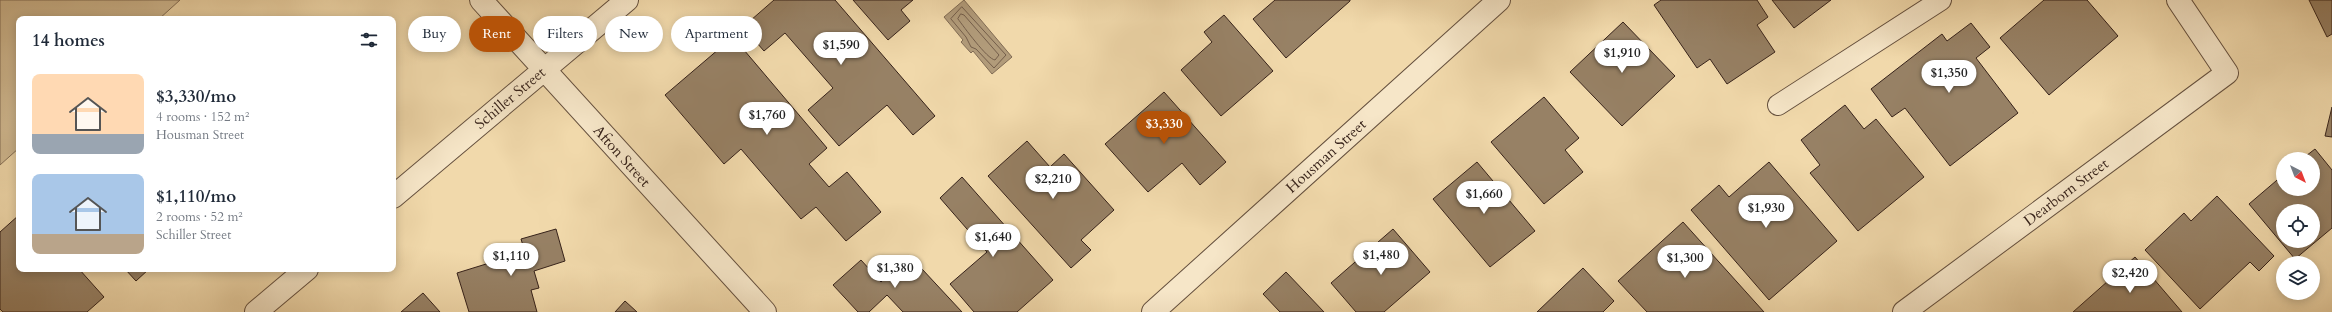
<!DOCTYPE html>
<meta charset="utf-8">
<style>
:root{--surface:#fff;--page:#f6f6f7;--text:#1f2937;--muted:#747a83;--accent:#b45309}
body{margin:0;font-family:Cardo,serif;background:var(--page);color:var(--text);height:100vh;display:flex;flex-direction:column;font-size:15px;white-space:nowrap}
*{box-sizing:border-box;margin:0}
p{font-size:13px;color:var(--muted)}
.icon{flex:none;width:22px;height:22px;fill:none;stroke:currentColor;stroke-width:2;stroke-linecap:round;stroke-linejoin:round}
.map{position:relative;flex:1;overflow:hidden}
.panel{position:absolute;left:16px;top:16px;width:380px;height:256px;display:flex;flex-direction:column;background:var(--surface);border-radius:8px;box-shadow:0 2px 10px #0003}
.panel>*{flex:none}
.top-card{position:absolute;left:408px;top:16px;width:380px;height:36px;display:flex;gap:8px}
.needle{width:26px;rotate:138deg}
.controls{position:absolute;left:2276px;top:152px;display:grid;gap:8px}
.controls a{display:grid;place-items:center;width:44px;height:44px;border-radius:50%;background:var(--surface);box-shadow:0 2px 10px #0003;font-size:20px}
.price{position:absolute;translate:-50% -34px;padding:0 9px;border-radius:14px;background:#fff;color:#222;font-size:13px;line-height:26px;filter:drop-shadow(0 1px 2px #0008)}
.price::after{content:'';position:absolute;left:50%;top:24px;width:12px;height:9px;margin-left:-6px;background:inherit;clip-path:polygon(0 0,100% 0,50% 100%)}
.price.selected{background:var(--accent);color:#fff}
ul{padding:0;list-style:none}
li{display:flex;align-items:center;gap:12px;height:100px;padding:0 16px}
li span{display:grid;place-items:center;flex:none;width:112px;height:80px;border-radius:8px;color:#555}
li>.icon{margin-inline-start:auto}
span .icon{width:48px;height:48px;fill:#fffc;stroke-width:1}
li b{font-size:17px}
h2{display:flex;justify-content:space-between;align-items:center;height:48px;padding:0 16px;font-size:17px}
.tag{padding:0 14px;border-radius:18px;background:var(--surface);box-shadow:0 2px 10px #0003;font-size:14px;line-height:36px}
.tag.selected{background:var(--accent);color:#fff}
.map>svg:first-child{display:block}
</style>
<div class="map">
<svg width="2332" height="312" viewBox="0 0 2332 312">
<rect width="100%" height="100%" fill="#f1d9ab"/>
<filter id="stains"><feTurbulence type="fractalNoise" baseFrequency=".005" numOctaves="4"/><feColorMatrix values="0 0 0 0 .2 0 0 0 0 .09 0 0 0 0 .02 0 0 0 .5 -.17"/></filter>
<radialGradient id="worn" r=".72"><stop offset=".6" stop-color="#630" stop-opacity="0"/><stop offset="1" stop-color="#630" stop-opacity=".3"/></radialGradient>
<path fill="#d1ba92" stroke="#846e56" d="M0,0H180L159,19H19V148L0,165Z"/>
<path fill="#b19b7a" stroke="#806b54" d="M964,0L1012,57L992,74L973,51L971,53L961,42L963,40L944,17Z"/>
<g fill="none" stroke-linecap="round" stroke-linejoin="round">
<path stroke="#745e4a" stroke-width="1" d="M962,7L1006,55L994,68L976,49L971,47L966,37L951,19Z
M961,14L964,15L999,55L995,60C987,59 964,27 958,19Z"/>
</g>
<path fill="#978165" stroke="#36221a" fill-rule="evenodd" d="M774,0H835L935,116L913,135L887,105L839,146L808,110L833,88L785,33L764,51L743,27Z
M853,0H913L901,10L910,21L888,40Z
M1275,0H1350V1L1286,58L1253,19Z
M1661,0H1757L1768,17L1757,25L1775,52L1727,84L1710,59L1697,68L1654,5Z
M1772,0H1831L1794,28Z
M2044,0H2087L2118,36L2049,95L2000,38Z
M2309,0H2332V34L2327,37Z
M1224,15L1273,71L1221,116L1181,70L1212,42L1204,32Z
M1623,22L1675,76L1622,126L1570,72Z
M1971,23L1990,47L1976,58L2018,113L1950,166L1905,108L1892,117L1871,89L1942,34L1947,41Z
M733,37L827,148L809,164L829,187L847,172L881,212L846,241L816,207L801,219L741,149L724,164L665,95Z
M1164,92L1226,162L1200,185L1182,163L1148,192L1105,144Z
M1544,97L1579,138L1565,150L1583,172L1544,204L1491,142Z
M1845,105L1864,129L1876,119L1924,177L1858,231L1810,173L1820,165L1801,140Z
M2332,107V137L2325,136Z
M1027,141L1050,167L1064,154L1114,210L1081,240L1091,250L1071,268L988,176Z
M2315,149L2332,170V228L2295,259L2249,204L2283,175V189H2313V159H2302ZM2283,211H2313V241H2283Z
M1477,162L1535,231L1490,267L1433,199Z
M1769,162L1837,241L1769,300L1691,210L1719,185L1729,197Z
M962,177L1053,280L1017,312H974L950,284L987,252L940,198Z
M2217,196L2274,256L2259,271L2250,262L2200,309L2145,250L2184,213L2191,221Z
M19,215V269H79L104,297L87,312H3L0,309V232Z
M1683,222L1764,312H1647L1618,281Z
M556,229L565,261L534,271L539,288L531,290L537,312H469L457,273L525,252L521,239Z
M1393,229L1430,272L1384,312H1356L1331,283Z
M909,255L962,312H903L887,295L869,312H858L833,285L861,260L881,282Z
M2135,257L2182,312H2073Z
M1583,268L1614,301L1603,312H1537Z
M125,269H149L136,281Z
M1286,272L1324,312H1280L1263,294Z
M423,293L440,312H401Z
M625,301L637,312H615Z"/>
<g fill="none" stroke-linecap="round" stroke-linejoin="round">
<g stroke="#65503e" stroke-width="22">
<path id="service" d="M1778,105L1941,0"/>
</g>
<g stroke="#65503e" stroke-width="24">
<path id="minor" d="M481,0L765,312
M393,197L627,0
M256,312L307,269
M1153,312L1499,0
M1904,312L2227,73L2178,0"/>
</g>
<use href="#service" stroke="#f6e6c8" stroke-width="20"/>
<use href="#minor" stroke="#f6e6c8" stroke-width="22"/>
</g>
<g text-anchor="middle" stroke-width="3" stroke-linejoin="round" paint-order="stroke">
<g font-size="15" fill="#36221a" stroke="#f6e6c8">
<text transform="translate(510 98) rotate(-40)" y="5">Schiller Street</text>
<text transform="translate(622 156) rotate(48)" y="5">Afton Street</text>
<text transform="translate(1326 156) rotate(-42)" y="5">Housman Street</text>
<text transform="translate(2066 192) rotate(-37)" y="5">Dearborn Street</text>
</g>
</g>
<rect width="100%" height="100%" filter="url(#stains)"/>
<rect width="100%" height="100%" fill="url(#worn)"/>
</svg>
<div class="controls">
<a><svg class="needle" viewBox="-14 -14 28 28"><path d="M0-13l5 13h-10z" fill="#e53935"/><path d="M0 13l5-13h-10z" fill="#747a83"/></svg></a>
<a><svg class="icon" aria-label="locate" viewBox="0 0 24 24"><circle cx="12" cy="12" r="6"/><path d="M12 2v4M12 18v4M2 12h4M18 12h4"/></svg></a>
<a><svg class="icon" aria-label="layers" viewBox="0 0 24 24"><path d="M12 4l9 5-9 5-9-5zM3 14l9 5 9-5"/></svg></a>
</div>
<b class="price" style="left:841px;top:66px">$1,590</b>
<b class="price" style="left:1622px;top:74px">$1,910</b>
<b class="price" style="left:1949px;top:94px">$1,350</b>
<b class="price" style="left:767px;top:136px">$1,760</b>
<b class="price selected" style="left:1164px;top:145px">$3,330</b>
<b class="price" style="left:1053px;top:200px">$2,210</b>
<b class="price" style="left:1484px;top:215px">$1,660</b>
<b class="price" style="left:1766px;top:229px">$1,930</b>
<b class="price" style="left:993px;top:258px">$1,640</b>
<b class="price" style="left:1381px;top:276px">$1,480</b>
<b class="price" style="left:511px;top:277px">$1,110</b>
<b class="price" style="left:1685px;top:279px">$1,300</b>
<b class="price" style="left:895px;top:289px">$1,380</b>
<b class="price" style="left:2130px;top:294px">$2,420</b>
<div class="top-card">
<a class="tag">Buy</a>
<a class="tag selected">Rent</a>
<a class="tag">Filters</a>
<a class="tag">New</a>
<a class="tag">Apartment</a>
</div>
<section class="panel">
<h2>14 homes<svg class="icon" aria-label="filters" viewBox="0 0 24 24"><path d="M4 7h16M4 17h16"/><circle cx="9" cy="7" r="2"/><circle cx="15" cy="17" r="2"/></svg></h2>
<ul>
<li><span style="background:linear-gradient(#ffd9b3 75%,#9aa5b1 0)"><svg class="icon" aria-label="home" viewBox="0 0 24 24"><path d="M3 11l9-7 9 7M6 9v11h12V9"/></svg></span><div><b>$3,330/mo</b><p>4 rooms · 152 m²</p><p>Housman Street</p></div></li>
<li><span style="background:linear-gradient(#a9c7e8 75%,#b9a48a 0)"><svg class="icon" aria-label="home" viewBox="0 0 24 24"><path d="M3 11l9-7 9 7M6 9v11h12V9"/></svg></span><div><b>$1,110/mo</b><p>2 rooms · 52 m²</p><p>Schiller Street</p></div></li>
</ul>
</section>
</div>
